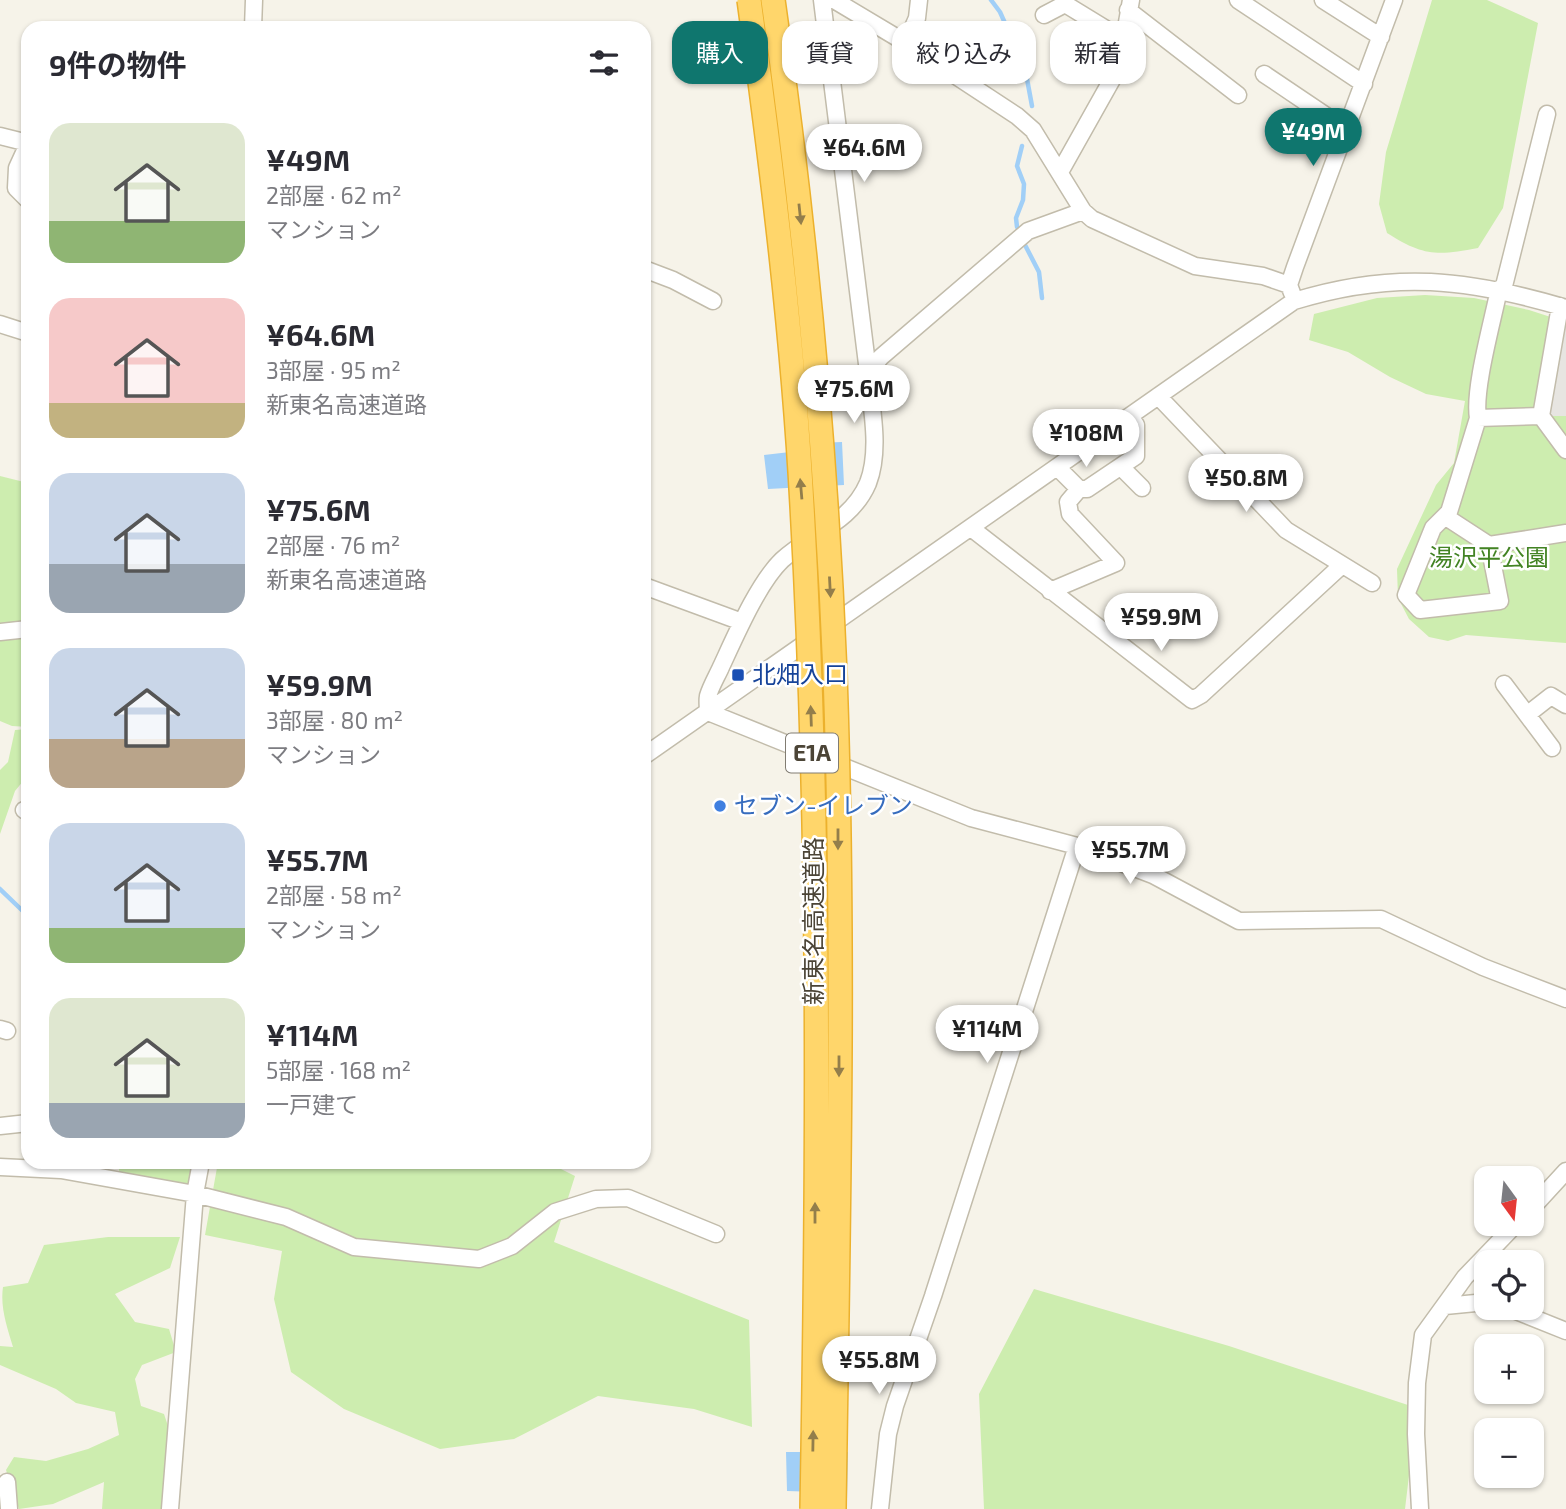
<!DOCTYPE html>
<html lang="ja">
<meta charset="utf-8">
<style>
:root{--surface:#fff;--page:#f2f2f3;--text:#2b2b33;--muted:#7c7c81;--accent:#0f766e}
body{margin:0;font-family:"Exo 2","Noto Sans JP",sans-serif;background:var(--page);color:var(--text);height:100vh;display:flex;flex-direction:column;font-size:26px;white-space:nowrap}
*{box-sizing:border-box;margin:0}
p{font-size:23px;color:var(--muted)}
.icon{flex:none;width:38px;height:38px;fill:none;stroke:currentColor;stroke-width:2;stroke-linecap:round;stroke-linejoin:round}
.map{position:relative;flex:1;overflow:hidden}
.panel{position:absolute;left:21px;top:21px;width:630px;height:1148px;display:flex;flex-direction:column;background:var(--surface);border-radius:21px;box-shadow:0 2px 5px #0004}
.panel>*{flex:none}
.guide{position:absolute;left:672px;top:21px;width:665px;height:63px;display:flex;gap:14px}
.needle{width:46px;rotate:165deg}
.tools{position:absolute;left:1474px;top:1166px;display:grid;gap:14px}
.tools a{display:grid;place-items:center;width:70px;height:70px;border-radius:14px;background:var(--surface);box-shadow:0 2px 5px #0004;font-size:35px}
.price{position:absolute;translate:-50% -60px;padding:0 16px;border-radius:24px;background:#fff;color:#222;font-size:23px;line-height:46px;filter:drop-shadow(0 2px 4px #0008)}
.price::after{content:'';position:absolute;left:50%;top:42px;width:21px;height:16px;margin-left:-10px;background:inherit;clip-path:polygon(0 0,100% 0,50% 100%)}
.price.on{background:var(--accent);color:#fff}
ul{padding:0;list-style:none}
li{display:flex;align-items:center;gap:21px;height:175px;padding:0 28px}
li span{display:grid;place-items:center;flex:none;width:196px;height:140px;border-radius:21px;color:#555}
li>.icon{margin-inline-start:auto}
span .icon{width:84px;height:84px;fill:#fffc;stroke-width:1}
li b{font-size:30px}
h2{display:flex;justify-content:space-between;align-items:center;height:84px;padding:0 28px;font-size:30px}
.chip{padding:0 24px;border-radius:21px;background:var(--surface);box-shadow:0 2px 5px #0004;font-size:24px;line-height:63px}
.chip.on{background:var(--accent);color:#fff}
.map>svg:first-child{display:block}
</style>
<div class="map">
<svg width="1566" height="1509" viewBox="0 0 1566 1509">
<rect width="100%" height="100%" fill="#f6f3e9"/>
<path fill="#cdedaf" d="M1432,0H1487L1538,23L1503,208L1478,248C1437,256 1423,256 1387,233L1379,204L1386,152Z
M1425,295L1474,298L1529,310L1566,322V643L1466,635L1448,641L1429,637L1409,619L1398,598L1397,569L1436,485L1454,463L1465,401L1426,394L1390,377L1348,352L1309,340L1314,314L1377,298Z
M0,476L28,483V727L12,726L0,721Z
M28,729V782L24,780L15,791L0,834V770L8,762L15,730Z
M119,1162H191L189,1188L119,1175Z
M218,1162H547L575,1176L554,1242L749,1320L752,1427L694,1409L598,1396L514,1439L440,1449L344,1409L291,1372L274,1299L282,1251L205,1235Z
M108,1237H180L170,1268L115,1294L135,1322L169,1329L176,1352L142,1365L135,1379L141,1406L164,1414L172,1438L162,1509H102L104,1482L53,1504L19,1509L6,1470L14,1457L46,1461L88,1449L119,1435L115,1412L76,1403L56,1389L0,1365V1346L13,1347C7,1327 0,1307 3,1287L28,1283L44,1245Z
M1034,1289L1229,1346L1417,1408L1405,1509H984L979,1394Z"/>
<path fill="#e7e5e1" d="M1561,321L1566,322V416H1544Z"/>
<path fill="#a1cff7" d="M842,442L844,485L768,489L764,455L790,452L789,444Z
M786,1452H848L847,1499L818,1500V1492L787,1491Z"/>
<g fill="none" stroke-linecap="round" stroke-linejoin="round">
<path stroke="#a1cff7" stroke-width="4.5" d="M991,0L1000,12L1025,68L1032,106
M1017,227L1016,218L1023,200L1024,184L1017,166L1022,146
M1025,245L1039,272L1042,298
M0,889L28,916"/>
<g stroke="#c2bcab" stroke-width="19">
<path id="minor" d="M822,0L868,372
M834,0L906,43L1017,116L1033,130L1083,211L1092,219L1195,266L1263,276L1289,285
M1238,0L1364,84
M1323,0L1381,37
M1128,10L1238,95
M1044,15L1065,4L1124,40
M253,28L254,0
M906,43L917,18L919,0
M1264,74L1347,130
M0,136L28,143
M28,144L17,168L16,188L28,200
M1060,172L1119,67L1131,0
M1083,211L1028,231L881,357L868,372C871,407 881,449 868,483C851,523 811,533 782,560C758,583 735,637 721,667C717,676 711,686 708,696C707,701 708,707 708,712L971,818L1077,846L1153,875L1239,921L1381,919L1483,967L1566,999
M644,269L673,280L713,301
M1503,290L1547,114
M1292,293L1289,285L1295,267L1394,0
M0,324L28,333
M1158,396L1286,530L1372,583
M1541,416L1560,306
M1478,418L1541,416L1566,450
M1057,467L1079,489H1087L1136,456V425L1130,416
M1121,467L1142,488
M1446,517L1489,545L1500,601L1420,610L1406,595L1433,528L1449,512L1478,418C1473,390 1493,320 1499,289
M971,528L1192,700L1201,695L1341,566
M1489,545L1566,533
M644,586L742,622
M1050,591L1116,563L1070,514L1068,502L1079,489
M0,632L28,629
M1504,684L1552,748
M1528,714L1551,696L1566,705
M644,756L1294,301C1394,270 1468,279 1566,308
M24,810L28,812
M0,1029L7,1031
M0,1126L28,1123
M0,1167L61,1170L195,1194L286,1217L354,1247L479,1259L512,1246L555,1212L596,1199L628,1198L716,1234
M1531,1209L1566,1171
M1445,1306L1486,1302
M1506,1307L1566,1331
M7,1482L9,1509
M170,1509L195,1194L201,1162
M880,1509L888,1434L895,1406L933,1296L1077,846
M1420,1509L1416,1434L1417,1383L1423,1335L1465,1277L1517,1223"/>
</g>
<use href="#minor" stroke="#fff" stroke-width="16"/>
<g stroke="#ecb12d" stroke-width="26" stroke-linecap="butt">
<path id="highway-bridge" d="M749,0C772,168 793,337 802,506C821,840 818,1175 812,1509
M773,0C805,223 826,448 835,673C845,952 838,1231 834,1509"/>
</g>
<use href="#highway-bridge" stroke="#ffd66b" stroke-width="23"/>
</g>
<defs><path id="oneway-solid" d="M-6-.8H1V-3.2L6.5 0L1 3.2V.8H-6Z" transform="scale(1.75)"/></defs>
<g fill="#937e4b">
<use href="#oneway-solid" transform="translate(800 214) rotate(84)"/>
<use href="#oneway-solid" transform="translate(801 489) rotate(-95)"/>
<use href="#oneway-solid" transform="translate(830 587) rotate(87)"/>
<use href="#oneway-solid" transform="translate(811 716) rotate(-92)"/>
<use href="#oneway-solid" transform="translate(838 839) rotate(90)"/>
<use href="#oneway-solid" transform="translate(839 1066) rotate(90)"/>
<use href="#oneway-solid" transform="translate(815 1213) rotate(-90)"/>
<use href="#oneway-solid" transform="translate(813 1441) rotate(-89)"/>
</g>
<rect fill="#1a4fb4" stroke="#fff" stroke-width="2.5" x="731" y="668" width="14" height="14" rx="3.5"/>
<circle fill="#3f7fe0" stroke="#fff" stroke-width="2.5" cx="720" cy="806" r="7"/>
<g text-anchor="middle" stroke-width="5" stroke-linejoin="round" paint-order="stroke">
<rect fill="#fff" stroke="#817c72" stroke-width="2" x="786" y="733.5" width="52" height="39" rx="5"/>
<g font-size="23" font-weight="bold" fill="#4b4436">
<text x="812" y="761">E1A</text>
</g>
<g font-size="24" fill="#428323" stroke="#fff">
<text x="1489" y="566">湯沢平公園</text>
</g>
<g font-size="24" fill="#164399" stroke="#fff" text-anchor="start">
<text x="752" y="683">北畑入口</text>
</g>
<g font-size="24" fill="#366cbe" stroke="#fff" text-anchor="start">
<text x="734" y="814">セブン-イレブン</text>
</g>
<g font-size="24" fill="#4b4436" stroke="#fff">
<text transform="translate(814 921) rotate(-90)" y="8">新東名高速道路</text>
</g>
</g>
</svg>
<div class="tools">
<a><svg class="needle" viewBox="-14 -14 28 28"><path d="M0-13l5 13h-10z" fill="#e53935"/><path d="M0 13l5-13h-10z" fill="#7c7c81"/></svg></a>
<a><svg class="icon" aria-label="locate" viewBox="0 0 24 24"><circle cx="12" cy="12" r="6"/><path d="M12 2v4M12 18v4M2 12h4M18 12h4"/></svg></a>
<a>+</a>
<a>−</a>
</div>
<b class="price on" style="left:1313px;top:168px">¥49M</b>
<b class="price" style="left:864px;top:184px">¥64.6M</b>
<b class="price" style="left:854px;top:425px">¥75.6M</b>
<b class="price" style="left:1086px;top:469px">¥108M</b>
<b class="price" style="left:1246px;top:514px">¥50.8M</b>
<b class="price" style="left:1161px;top:653px">¥59.9M</b>
<b class="price" style="left:1130px;top:886px">¥55.7M</b>
<b class="price" style="left:987px;top:1065px">¥114M</b>
<b class="price" style="left:879px;top:1396px">¥55.8M</b>
<div class="guide">
<a class="chip on">購入</a>
<a class="chip">賃貸</a>
<a class="chip">絞り込み</a>
<a class="chip">新着</a>
</div>
<section class="panel">
<h2>9件の物件<svg class="icon" aria-label="filters" viewBox="0 0 24 24"><path d="M4 7h16M4 17h16"/><circle cx="9" cy="7" r="2"/><circle cx="15" cy="17" r="2"/></svg></h2>
<ul>
<li><span style="background:linear-gradient(#dfe7d0 70%,#8fb573 0)"><svg class="icon" aria-label="home" viewBox="0 0 24 24"><path d="M3 11l9-7 9 7M6 9v11h12V9"/></svg></span><div><b>¥49M</b><p>2部屋 · 62 m²</p><p>マンション</p></div></li>
<li><span style="background:linear-gradient(#f6c9c9 75%,#c2b280 0)"><svg class="icon" aria-label="home" viewBox="0 0 24 24"><path d="M3 11l9-7 9 7M6 9v11h12V9"/></svg></span><div><b>¥64.6M</b><p>3部屋 · 95 m²</p><p>新東名高速道路</p></div></li>
<li><span style="background:linear-gradient(#c9d6e8 65%,#9aa5b1 0)"><svg class="icon" aria-label="home" viewBox="0 0 24 24"><path d="M3 11l9-7 9 7M6 9v11h12V9"/></svg></span><div><b>¥75.6M</b><p>2部屋 · 76 m²</p><p>新東名高速道路</p></div></li>
<li><span style="background:linear-gradient(#c9d6e8 65%,#b9a48a 0)"><svg class="icon" aria-label="home" viewBox="0 0 24 24"><path d="M3 11l9-7 9 7M6 9v11h12V9"/></svg></span><div><b>¥59.9M</b><p>3部屋 · 80 m²</p><p>マンション</p></div></li>
<li><span style="background:linear-gradient(#c9d6e8 75%,#8fb573 0)"><svg class="icon" aria-label="home" viewBox="0 0 24 24"><path d="M3 11l9-7 9 7M6 9v11h12V9"/></svg></span><div><b>¥55.7M</b><p>2部屋 · 58 m²</p><p>マンション</p></div></li>
<li><span style="background:linear-gradient(#dfe7d0 75%,#9aa5b1 0)"><svg class="icon" aria-label="home" viewBox="0 0 24 24"><path d="M3 11l9-7 9 7M6 9v11h12V9"/></svg></span><div><b>¥114M</b><p>5部屋 · 168 m²</p><p>一戸建て</p></div></li>
</ul>
</section>
</div>
